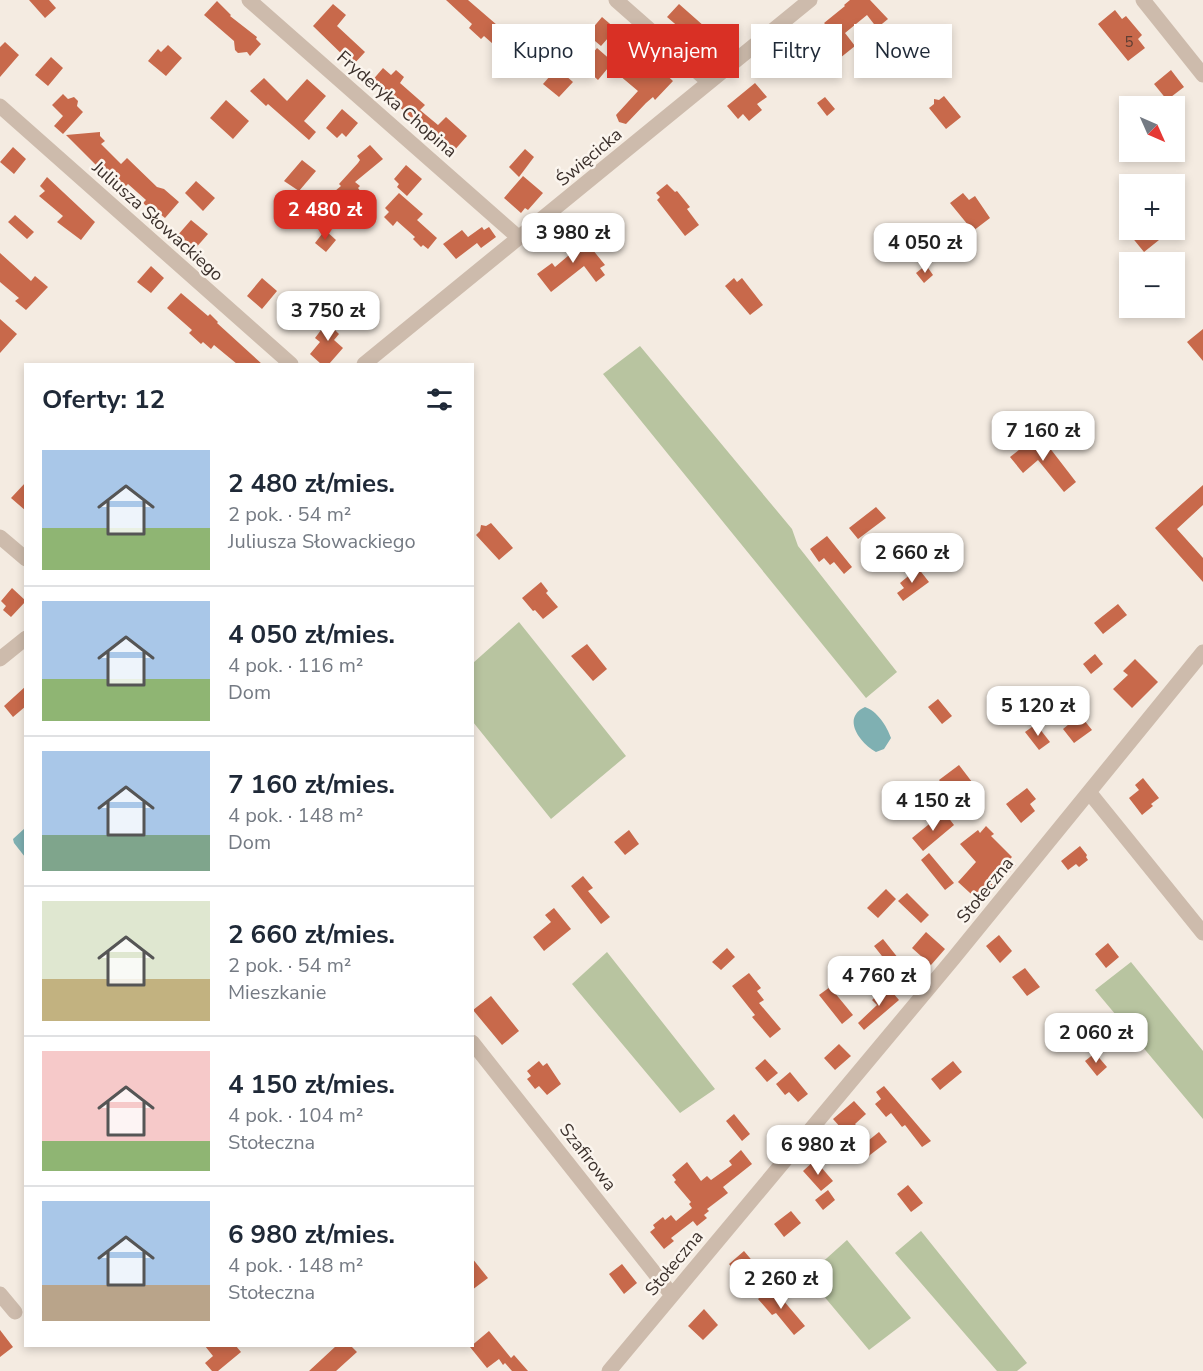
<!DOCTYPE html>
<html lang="pl">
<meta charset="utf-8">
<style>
:root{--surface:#fff;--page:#f2f2f3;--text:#1f2937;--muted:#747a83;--line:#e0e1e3;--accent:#d93025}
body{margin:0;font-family:"Nunito Sans",sans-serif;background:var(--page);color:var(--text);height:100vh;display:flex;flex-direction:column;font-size:22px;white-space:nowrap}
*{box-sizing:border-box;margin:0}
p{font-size:20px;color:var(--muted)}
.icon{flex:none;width:33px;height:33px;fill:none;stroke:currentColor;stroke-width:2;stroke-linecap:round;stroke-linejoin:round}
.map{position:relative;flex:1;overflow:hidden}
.side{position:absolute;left:24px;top:363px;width:450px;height:984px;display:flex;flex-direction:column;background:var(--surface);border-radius:0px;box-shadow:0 3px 9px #0003}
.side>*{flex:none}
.top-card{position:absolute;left:492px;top:24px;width:570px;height:54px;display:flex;gap:12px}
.needle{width:39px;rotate:135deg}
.fabs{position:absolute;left:1119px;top:96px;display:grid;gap:12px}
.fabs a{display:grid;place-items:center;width:66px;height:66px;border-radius:0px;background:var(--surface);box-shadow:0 3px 9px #0003;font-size:30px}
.price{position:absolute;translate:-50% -51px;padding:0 14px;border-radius:12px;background:#fff;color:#222;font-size:20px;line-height:39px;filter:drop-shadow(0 2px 3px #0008)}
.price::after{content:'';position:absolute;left:50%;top:36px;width:18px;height:14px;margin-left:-9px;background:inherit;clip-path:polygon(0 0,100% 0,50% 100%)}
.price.current{background:var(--accent);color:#fff}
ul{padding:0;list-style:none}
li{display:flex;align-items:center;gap:18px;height:150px;padding:0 18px}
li+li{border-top:2px solid var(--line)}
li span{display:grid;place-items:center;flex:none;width:168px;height:120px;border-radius:0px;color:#555}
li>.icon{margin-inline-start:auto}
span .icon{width:72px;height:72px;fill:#fffc;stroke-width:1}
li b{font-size:26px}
h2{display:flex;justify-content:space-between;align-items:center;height:72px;padding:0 18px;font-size:26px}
.pill{padding:0 21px;border-radius:0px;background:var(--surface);box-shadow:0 3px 9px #0003;font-size:21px;line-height:54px}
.pill.current{background:var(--accent);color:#fff}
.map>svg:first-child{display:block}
</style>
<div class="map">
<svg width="1203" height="1371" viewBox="0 0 1203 1371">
<rect width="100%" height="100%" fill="#f4ebe1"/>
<path fill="#b8c4a0" d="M640,346L792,529L798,546L897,672L866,698L603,374Z
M519,622L626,756L551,819L473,722V663Z
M607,952L715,1089L680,1113L572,984Z
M1131,962L1203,1051V1119L1095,990Z
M921,1231L1027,1363L1017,1371H997L895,1253Z
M847,1240L911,1318L869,1350L807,1276Z"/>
<path fill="#7fb0b2" d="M865,707C877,711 887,726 891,738L884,749L876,752C860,743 841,718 865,707Z
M25,828V857L14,843L13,839Z"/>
<path fill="#c8694b" d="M29,0H49L56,8L45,18Z
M446,0H468L497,25L496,28L502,33L493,44L484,36L481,39L469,28L472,24Z
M850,0H870L888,19L877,28L867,15L845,33L855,46L840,58L833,50L829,53L815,37L828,27L824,23L845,6L844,5Z
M217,1L231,15L230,16L257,37L256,39L261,44L250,56L247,52L238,53L235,50L234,41L204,15Z
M333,4L346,15L337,26L365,52L353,65L313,26Z
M679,4L722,42L709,58L693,44L695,41L667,17Z
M1115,10L1122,19L1126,16L1142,35L1138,39L1145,48L1128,61L1098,24Z
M602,17L616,29L601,46L589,36L593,31L591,30Z
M5,42L19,55L0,77V47Z
M168,45L182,58L166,76L148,61L158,49L161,52Z
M597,48L613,62L598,80L589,72L595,66L588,59Z
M51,57L63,68L48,86L35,75Z
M637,59L654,74L659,68L673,81L655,100L653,97L646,103L626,124L619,122L616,115L638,91L613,70L621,61L628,68Z
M383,68L391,75L396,70L404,77L400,83L425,105L420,110L438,125L446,117L467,136L452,153L441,143L440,145L429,135L430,134L371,82Z
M557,68L573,82L559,97L543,84Z
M1171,70L1184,87L1167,100L1154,84Z
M264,78L287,101L307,79L326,96L304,121L316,132L309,140L268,104L266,106L250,91Z
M755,83L767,97L757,104L762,110L749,121L743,114L738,119L727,106Z
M63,94L68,99L74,97L78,101L77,106L83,112L63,134L54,126L63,116L52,105Z
M944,96L961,117L946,129L929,108L934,104V99L939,100Z
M825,97L835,109L827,116L817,103Z
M226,100L249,121L233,139L210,118Z
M342,109L358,123L346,137L342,133L337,138L326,128Z
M100,132V136L105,141L101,144L121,164L127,158L157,187L164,189L179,202L165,218L160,214L158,216L143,203L146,200L128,184L125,187L99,164L97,166L66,135Z
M370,145L383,159L355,182L360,186L358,188L362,193L350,205L335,191L341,186L339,184L358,163L360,160L357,156Z
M13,147L26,159L14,174L0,162Z
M525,149L534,157L519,177L509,167Z
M302,160L316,171L299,191L284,181Z
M406,165L422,179L407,196L397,187L399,184L394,179Z
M523,176L543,193L528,210L525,208L521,213L504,198Z
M47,177L95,222L81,240L57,222L63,216L39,196L45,191L40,186Z
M196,181L215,198L203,211L185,193Z
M667,184L675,192L677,191L690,207L687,209L699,225L685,236L657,200L660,197L656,193Z
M399,193L423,214L417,220L437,238L428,249L423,245L421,247L413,239L415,237L397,221L393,226L384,217L389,212L385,208Z
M963,193L969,200L975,196L990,218L973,231L950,203Z
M15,215L34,232L27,239L8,222Z
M191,220L208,234L194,250L177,236Z
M482,227L484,230L489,227L496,237L481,248L477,243L456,259L443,244L462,230L468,237Z
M576,229L605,265L600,268L605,275L596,282L584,266L551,292L537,274L552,263L555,267L575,250L565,238Z
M325,230L336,240L326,252L315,243Z
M1126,230H1151L1159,240L1144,252Z
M0,253L31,281L35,276L48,287L26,310L15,301L19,298L0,282Z
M926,265L933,275L924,283L916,273Z
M151,266L164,278L151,293L137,282Z
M262,278L277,291L262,309L247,296Z
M734,278L737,282L742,278L763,305L750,315L725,286Z
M181,293L208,316L210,314L218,322L217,323L262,364H237L214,345L211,349L203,342L201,344L189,333L192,330L167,308Z
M334,313L342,320L334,329L339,334L334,340L343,348L329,364H321L310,354L320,342L315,338Z
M0,319L17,334L0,353Z
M1203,329V361L1187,342Z
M1039,434L1076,482L1064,492L1038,460L1023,473L1010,457Z
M26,482V511L11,498Z
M1203,485V505L1177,529L1203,558V582L1155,528Z
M876,507L886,518L858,539L849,528Z
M491,523L513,548L499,560L476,535L480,531L481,525L486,526Z
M827,536L852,567L844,574L834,562L830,565L824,558L819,562L810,549Z
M918,568L929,582L903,601L897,593L904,588L900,583Z
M541,582L548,591L546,593L558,607L543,619L535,610L533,611L522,598Z
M12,588L26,601L11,617L3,610L6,606L1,601Z
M1118,604L1127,615L1103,634L1094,623Z
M587,644L607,669L593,681L571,656Z
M1095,654L1103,664L1091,674L1083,664Z
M1135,659L1158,682L1132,708L1113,689L1128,675L1123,671Z
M26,686V706L13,717L4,706Z
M938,699L952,716L942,724L928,707Z
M1080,715L1092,730L1074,743L1063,729Z
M1036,724L1050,742L1039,750L1025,732Z
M959,765L972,782L953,797L939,780Z
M1143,778L1159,798L1151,804L1153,806L1142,815L1129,798L1139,790L1135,785Z
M1027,788L1036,799L1030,804L1035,811L1021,823L1006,804Z
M944,812L954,825L923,851L912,838Z
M986,826L994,834L991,836L1012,857L1010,859L1016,865L981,903L958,882L976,862L960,844L978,830L980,833Z
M629,830L639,844L625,855L614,842Z
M1080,846L1087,855L1086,857L1088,860L1079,867L1076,864L1068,870L1061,861Z
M929,853L954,883L945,890L921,860Z
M583,876L593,888L588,891L610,917L601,924L571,886Z
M886,889L896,899L878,918L867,908Z
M907,893L929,915L921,923L898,901Z
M554,908L571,929L544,951L533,937L551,922L545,915Z
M926,932L945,949L931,965L912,948Z
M999,935L1012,951L1000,963L986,946Z
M883,939L906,968L897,975L874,946Z
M1108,943L1119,957L1106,968L1095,954Z
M727,948L735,957L721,970L712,962Z
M1025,968L1040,987L1027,996L1012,977Z
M749,973L761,988L757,991L764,1000L759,1003L781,1029L770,1038L752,1017L755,1015L732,986Z
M887,986L899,1000L864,1030L858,1023L877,1005L872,1000Z
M830,987L853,1015L842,1024L819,995Z
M491,996L519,1031L502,1045L473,1010Z
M839,1044L851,1056L835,1070L824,1058Z
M1095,1053L1107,1067L1097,1076L1085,1061Z
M765,1059L778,1073L767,1082L755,1068Z
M539,1061L543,1066L547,1063L561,1084L547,1095L539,1086L535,1089L527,1079L531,1076L527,1071Z
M953,1061L962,1072L940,1090L931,1079Z
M790,1072L808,1094L798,1102L789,1092L785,1095L776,1084Z
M884,1086L931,1141L922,1147L905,1125L902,1127L891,1113L886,1117L875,1104L881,1099L876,1092Z
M854,1101L866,1114L855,1124L869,1140L879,1132L887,1142L866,1158L853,1142L838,1155L833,1148L827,1154L820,1146L841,1128L833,1119Z
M734,1114L750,1134L742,1141L726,1121Z
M741,1150L752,1164L723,1187L728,1193L707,1209L709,1211L704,1215L707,1218L697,1226L693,1221L671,1238L674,1241L664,1249L650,1232L655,1228L653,1225L663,1217L665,1220L671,1215L676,1221L692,1208L689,1204L691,1202L674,1182L676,1180L672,1175L687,1162L701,1181L707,1176L711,1180L732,1165L729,1161Z
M815,1160L833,1181L821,1191L803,1171Z
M908,1185L923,1203L911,1212L897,1194Z
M828,1190L835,1200L823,1210L815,1200Z
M791,1211L801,1223L784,1237L774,1224Z
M744,1251L761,1271L752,1279L747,1273L742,1278L729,1264Z
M472,1258L488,1278L472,1290Z
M622,1264L637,1283L624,1294L609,1274Z
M772,1287L805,1326L794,1335L776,1313L772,1315L758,1299Z
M704,1309L718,1325L703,1340L688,1326Z
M0,1330L13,1347L0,1357Z
M489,1331L511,1358L514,1355L528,1371H512L505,1363L503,1365L499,1359L487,1368L470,1347Z
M205,1346H236L241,1352L218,1371H212L205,1363L213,1356Z
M336,1346H351L357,1352L336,1371H309Z"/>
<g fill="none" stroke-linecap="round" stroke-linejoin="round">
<path stroke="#cdbbac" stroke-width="15" d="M249,0L519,238
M616,0L709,82
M1143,0L1203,75
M0,106L291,364
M364,364L810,0
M0,537L26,559
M0,659L26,638
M1089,792L1203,933
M472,1042L672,1295
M0,1294L15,1312
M609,1371L953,959L1203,652"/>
</g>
<g text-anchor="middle" stroke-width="5" stroke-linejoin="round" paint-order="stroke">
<g font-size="15" fill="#5e3e33">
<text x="1129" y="47">5</text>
</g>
<g font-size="18" fill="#3b302b" stroke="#fbf5ee">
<text transform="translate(397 104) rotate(41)" y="6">Fryderyka Chopina</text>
<text transform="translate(589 157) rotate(-40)" y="6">Święcicka</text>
<text transform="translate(158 221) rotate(42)" y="6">Juliusza Słowackiego</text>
<text transform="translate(985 890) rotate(-51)" y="6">Stołeczna</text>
<text transform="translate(588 1157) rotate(52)" y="6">Szafirowa</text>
<text transform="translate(674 1263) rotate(-50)" y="6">Stołeczna</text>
</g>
</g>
</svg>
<div class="fabs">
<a><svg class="needle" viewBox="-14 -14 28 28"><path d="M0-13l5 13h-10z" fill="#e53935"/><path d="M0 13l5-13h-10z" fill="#747a83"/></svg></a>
<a>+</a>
<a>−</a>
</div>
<b class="price current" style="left:325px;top:241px">2 480 zł</b>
<b class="price" style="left:573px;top:264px">3 980 zł</b>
<b class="price" style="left:925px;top:274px">4 050 zł</b>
<b class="price" style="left:328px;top:342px">3 750 zł</b>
<b class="price" style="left:1043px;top:462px">7 160 zł</b>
<b class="price" style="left:912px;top:584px">2 660 zł</b>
<b class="price" style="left:1038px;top:737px">5 120 zł</b>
<b class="price" style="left:933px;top:832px">4 150 zł</b>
<b class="price" style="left:879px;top:1007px">4 760 zł</b>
<b class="price" style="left:1096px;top:1064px">2 060 zł</b>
<b class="price" style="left:818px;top:1176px">6 980 zł</b>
<b class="price" style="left:781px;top:1310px">2 260 zł</b>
<div class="top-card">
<a class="pill">Kupno</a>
<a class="pill current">Wynajem</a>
<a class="pill">Filtry</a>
<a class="pill">Nowe</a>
</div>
<section class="side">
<h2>Oferty: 12<svg class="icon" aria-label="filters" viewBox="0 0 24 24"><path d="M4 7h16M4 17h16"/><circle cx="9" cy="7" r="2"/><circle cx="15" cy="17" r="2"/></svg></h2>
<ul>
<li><span style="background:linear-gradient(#a9c7e8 65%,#8fb573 0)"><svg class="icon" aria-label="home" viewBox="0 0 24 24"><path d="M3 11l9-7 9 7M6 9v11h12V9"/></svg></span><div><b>2 480 zł/mies.</b><p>2 pok. · 54 m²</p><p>Juliusza Słowackiego</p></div></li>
<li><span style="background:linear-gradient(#a9c7e8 65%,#8fb573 0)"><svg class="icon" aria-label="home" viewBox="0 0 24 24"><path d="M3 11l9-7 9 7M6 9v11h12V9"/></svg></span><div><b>4 050 zł/mies.</b><p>4 pok. · 116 m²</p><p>Dom</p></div></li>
<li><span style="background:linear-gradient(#a9c7e8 70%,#7fa58c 0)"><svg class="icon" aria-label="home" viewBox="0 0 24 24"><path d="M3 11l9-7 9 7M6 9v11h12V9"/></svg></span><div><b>7 160 zł/mies.</b><p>4 pok. · 148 m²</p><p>Dom</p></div></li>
<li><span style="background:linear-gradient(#dfe7d0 65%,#c2b280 0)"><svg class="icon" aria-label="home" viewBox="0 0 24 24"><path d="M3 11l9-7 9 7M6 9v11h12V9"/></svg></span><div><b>2 660 zł/mies.</b><p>2 pok. · 54 m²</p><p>Mieszkanie</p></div></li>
<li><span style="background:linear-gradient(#f6c9c9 75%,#8fb573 0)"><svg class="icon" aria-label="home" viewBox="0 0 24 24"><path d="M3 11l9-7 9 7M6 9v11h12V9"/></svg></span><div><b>4 150 zł/mies.</b><p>4 pok. · 104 m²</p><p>Stołeczna</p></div></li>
<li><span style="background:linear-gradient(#a9c7e8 70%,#b9a48a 0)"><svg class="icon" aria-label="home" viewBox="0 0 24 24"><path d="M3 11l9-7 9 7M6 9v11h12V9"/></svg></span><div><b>6 980 zł/mies.</b><p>4 pok. · 148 m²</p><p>Stołeczna</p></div></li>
</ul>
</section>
</div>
